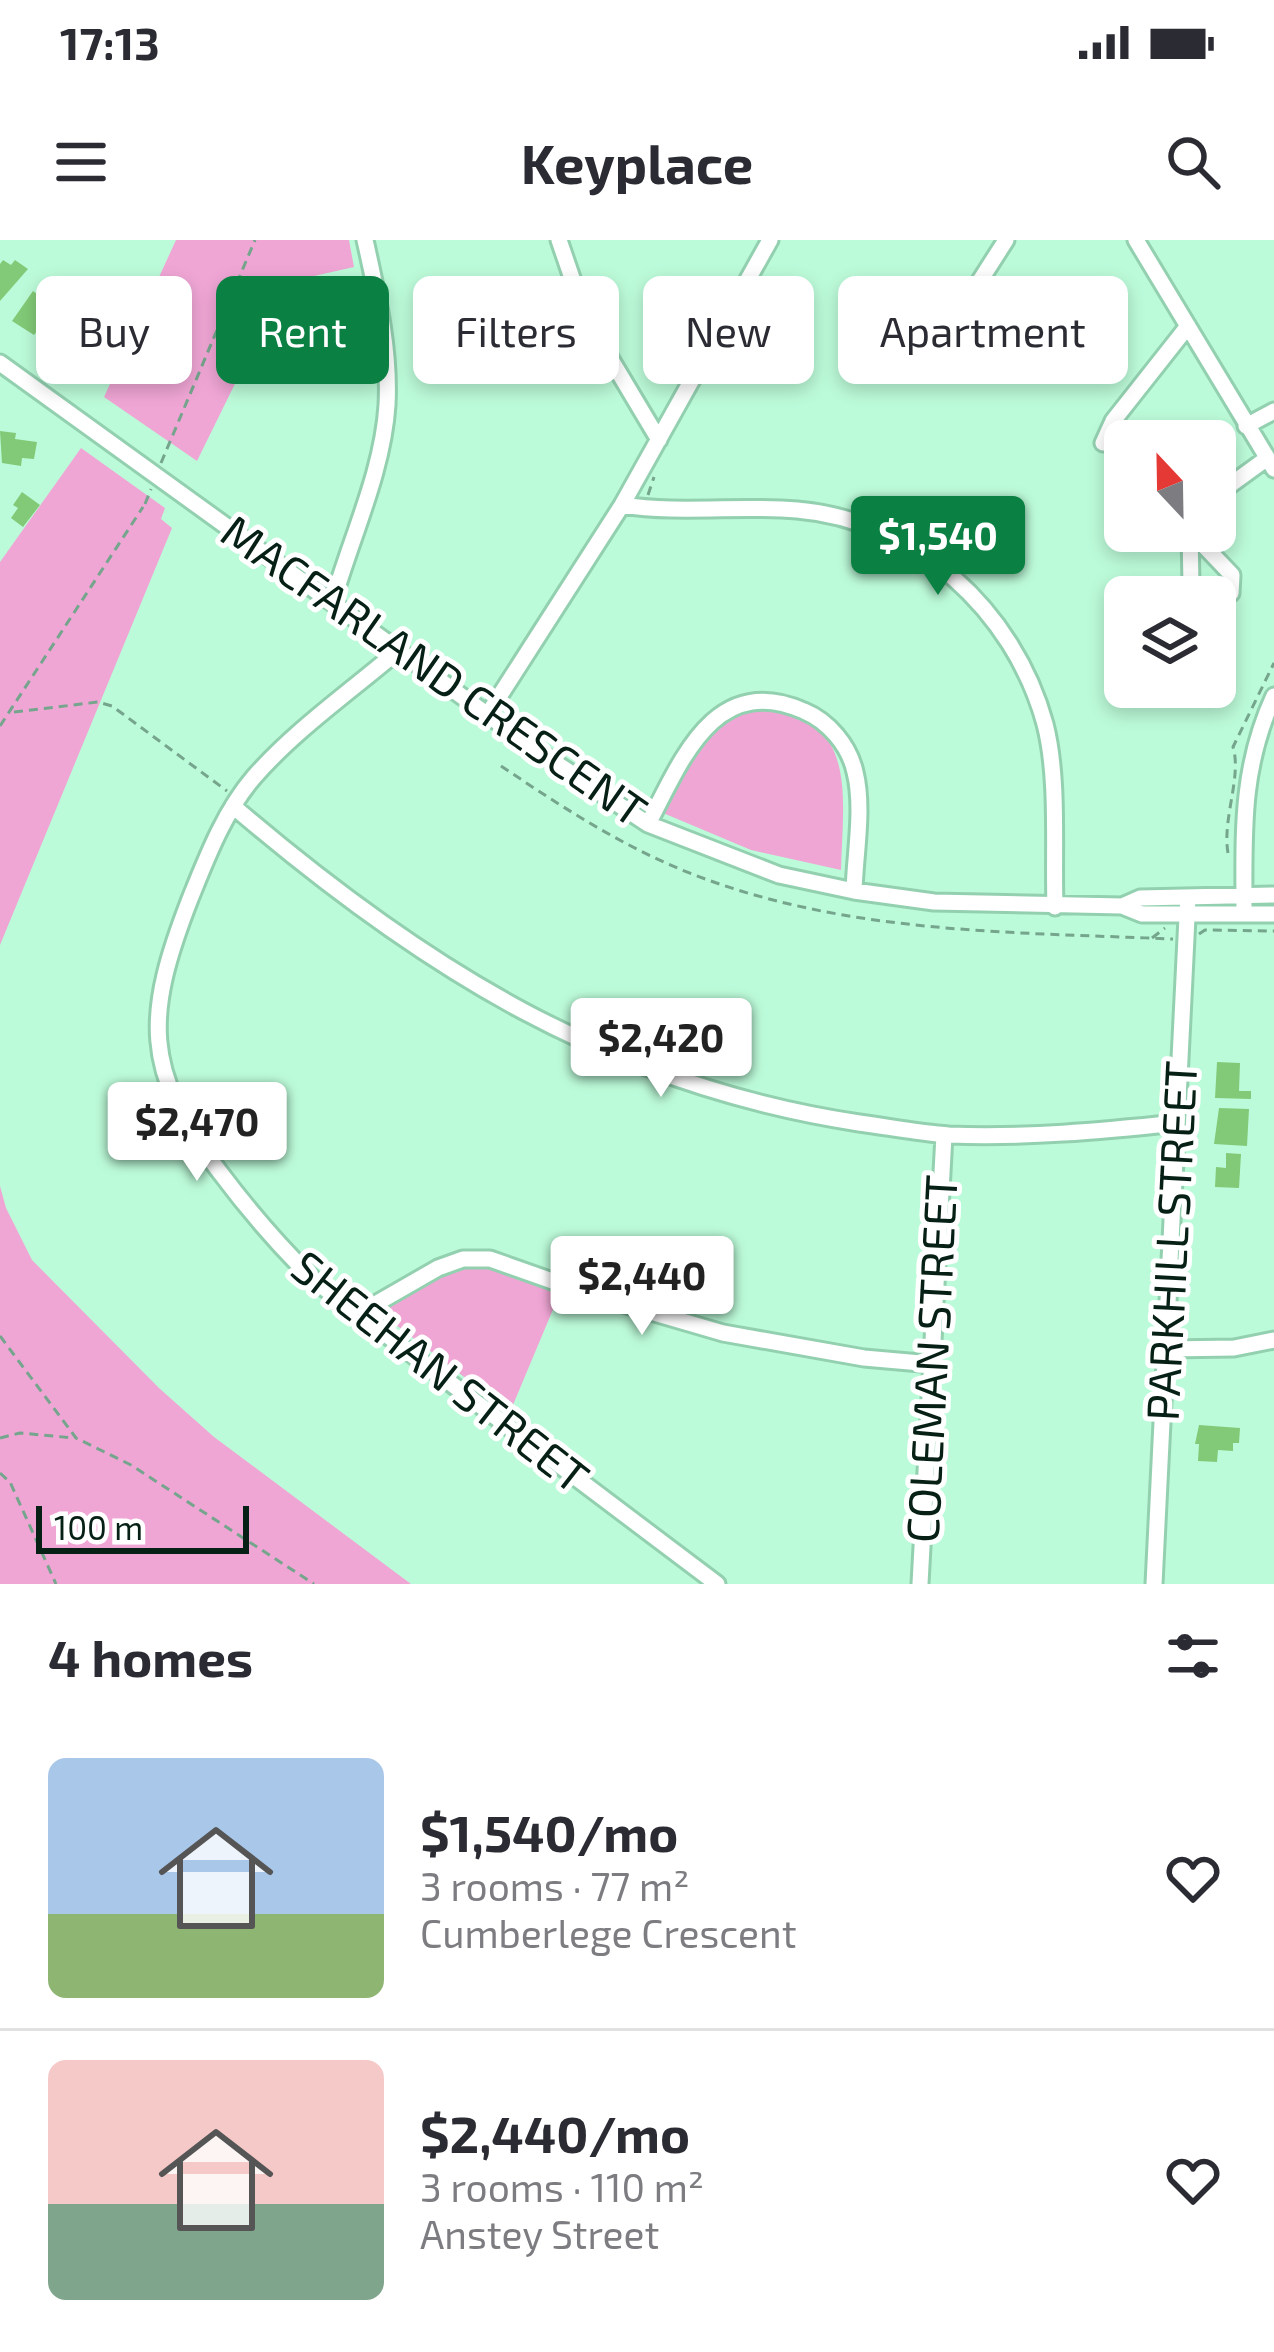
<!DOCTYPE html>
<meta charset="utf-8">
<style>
:root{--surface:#fff;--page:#f7f7f7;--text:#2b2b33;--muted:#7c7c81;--line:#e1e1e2;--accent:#0b8043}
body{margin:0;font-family:"Exo 2",sans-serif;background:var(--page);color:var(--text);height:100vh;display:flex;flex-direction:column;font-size:45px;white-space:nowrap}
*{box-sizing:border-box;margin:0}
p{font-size:39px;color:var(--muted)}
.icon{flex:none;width:66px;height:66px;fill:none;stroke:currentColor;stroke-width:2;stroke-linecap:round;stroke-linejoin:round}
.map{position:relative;height:1344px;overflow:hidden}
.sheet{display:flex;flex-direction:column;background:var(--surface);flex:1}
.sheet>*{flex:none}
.guide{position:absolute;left:36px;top:36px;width:1203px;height:108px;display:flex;gap:24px}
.needle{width:78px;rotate:338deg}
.tools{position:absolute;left:1104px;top:180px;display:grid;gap:24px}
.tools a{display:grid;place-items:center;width:132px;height:132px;border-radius:18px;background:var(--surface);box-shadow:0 6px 18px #0003;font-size:60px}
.scale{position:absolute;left:36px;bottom:30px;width:213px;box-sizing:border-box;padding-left:12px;border:6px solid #072015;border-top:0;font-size:33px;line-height:42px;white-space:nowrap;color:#072015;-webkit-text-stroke:9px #fff;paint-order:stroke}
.price{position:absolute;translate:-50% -102px;padding:0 27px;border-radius:12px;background:#fff;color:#222;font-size:39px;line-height:78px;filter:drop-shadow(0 3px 6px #0008)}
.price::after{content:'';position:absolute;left:50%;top:72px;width:36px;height:27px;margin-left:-18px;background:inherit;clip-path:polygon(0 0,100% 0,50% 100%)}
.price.on{background:var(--accent);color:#fff}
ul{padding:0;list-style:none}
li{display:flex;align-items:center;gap:36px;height:300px;padding:0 48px}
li+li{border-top:3px solid var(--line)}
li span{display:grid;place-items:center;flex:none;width:336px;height:240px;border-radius:18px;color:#555}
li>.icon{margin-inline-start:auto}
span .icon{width:144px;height:144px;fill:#fffc;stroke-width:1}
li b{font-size:51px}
h2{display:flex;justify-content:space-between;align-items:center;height:144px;padding:0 48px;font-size:51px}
.chip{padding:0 42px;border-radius:18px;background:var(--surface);box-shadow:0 6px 18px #0003;font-size:42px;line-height:108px}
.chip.on{background:var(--accent);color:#fff}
.status{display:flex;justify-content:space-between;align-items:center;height:84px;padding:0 60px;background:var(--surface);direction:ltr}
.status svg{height:33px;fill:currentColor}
header{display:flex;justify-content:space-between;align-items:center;height:156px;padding:0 48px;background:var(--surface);font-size:54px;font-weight:700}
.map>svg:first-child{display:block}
</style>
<div class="status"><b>17:13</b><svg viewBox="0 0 49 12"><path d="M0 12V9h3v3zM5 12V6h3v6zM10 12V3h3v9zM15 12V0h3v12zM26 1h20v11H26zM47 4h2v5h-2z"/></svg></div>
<header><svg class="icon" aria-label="menu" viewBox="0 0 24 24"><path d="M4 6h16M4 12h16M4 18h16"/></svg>Keyplace<svg class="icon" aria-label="search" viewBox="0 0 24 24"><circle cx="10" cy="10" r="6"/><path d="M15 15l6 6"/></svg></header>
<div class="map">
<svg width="1274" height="1344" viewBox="0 0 1274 1344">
<rect width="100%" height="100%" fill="#bcfbd9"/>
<path fill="#f0a6d5" d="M176,0H349L354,27L292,41L259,95L197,221L104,157Z
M81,208L165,268L161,279L172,288L0,705V322Z
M759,467C859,475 843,555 841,630L751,610L663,573C687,529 706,478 759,467Z
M0,946L6,968L32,1020L159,1148L214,1197L411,1344H0Z
M490,1022L562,1048L510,1172L383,1075C406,1045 452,1025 490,1022Z"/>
<path fill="#82ca77" d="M3,20L11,25L15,20L28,29L0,61V24Z
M33,51L55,67L34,95L12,81Z
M74,94L107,118L95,133L61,110Z
M0,191L16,193L15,199L37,202L34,219L22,218L21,226L2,223Z
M22,252L40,265L23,287L11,278L18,268L13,265Z
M1217,822L1240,823L1239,851H1251V859L1215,858Z
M1219,868L1249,869L1247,906L1214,904Z
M1226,913L1241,914L1239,948L1215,947L1216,927L1226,928Z
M1199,1185L1240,1188L1239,1203H1233V1211L1218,1210L1217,1222L1198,1221L1199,1204H1195Z"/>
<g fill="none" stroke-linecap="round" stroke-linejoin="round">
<g stroke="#93d0b0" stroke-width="21">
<path id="minor" d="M559,0L585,76L659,200
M1136,0L1274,229
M946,94L1006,0
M0,123L542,514L648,584L779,635L854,651L934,662L1122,666L1140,658L1274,655
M1246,186L1274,171
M1103,203L1113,181L1188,86
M1215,256L1266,219
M622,265C680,274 739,265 797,270C915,280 1014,370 1045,484C1059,538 1053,610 1055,667
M1190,291L1232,335L1231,353L1215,364
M1190,291L1191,346L1196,357
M333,361C351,298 383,231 387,165C390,109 377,54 365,0
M399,410C351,451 295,490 254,537C224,572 207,617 190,659C145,775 142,829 219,931C249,971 280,1007 315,1041L717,1344
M488,474L622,265L770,0
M233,566C422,728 609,845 859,883C889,887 919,893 949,895C1025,898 1101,891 1177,883
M648,584C681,522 714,431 804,471C828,481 849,505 855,532C864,568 855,614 854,651
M1122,666L1142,674H1274
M1244,674C1244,594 1240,530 1274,456
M358,1074L438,1028L463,1019H490L589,1054L723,1093L864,1118L932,1124
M1168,1109L1234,1108L1274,1100
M920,1344L944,895
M1154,1344L1188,657"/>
</g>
<path stroke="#75a58c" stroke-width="3" stroke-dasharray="9 6" stroke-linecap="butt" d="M161,223L255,0
M648,255L654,237
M145,264L151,249
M14,472L98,462L112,466L227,551
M0,486L143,267
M501,526C562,567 623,607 692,634C846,694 1010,692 1173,699
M1228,613C1222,579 1242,537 1233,507L1274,423
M1199,694L1205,690L1274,691
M1152,698L1165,688
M0,1096L76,1198L131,1225L314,1344
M0,1198L20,1193L74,1198
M0,1233L10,1242L56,1344"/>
<use href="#minor" stroke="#fff" stroke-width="15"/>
</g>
<g text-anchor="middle" stroke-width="10" stroke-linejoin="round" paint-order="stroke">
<g font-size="45" fill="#072015" stroke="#fff">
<text transform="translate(434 431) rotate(35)" y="16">MACFARLAND CRESCENT</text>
<text transform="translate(1172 1001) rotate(-87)" y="16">PARKHILL STREET</text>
<text transform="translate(932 1119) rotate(-87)" y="16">COLEMAN STREET</text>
<text transform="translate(440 1132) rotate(38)" y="16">SHEEHAN STREET</text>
</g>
</g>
</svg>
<div class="tools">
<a><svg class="needle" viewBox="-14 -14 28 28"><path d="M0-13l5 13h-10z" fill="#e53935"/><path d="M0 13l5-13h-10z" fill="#7c7c81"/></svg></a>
<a><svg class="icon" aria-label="layers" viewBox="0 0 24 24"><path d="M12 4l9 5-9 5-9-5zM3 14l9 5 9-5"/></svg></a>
</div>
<div class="scale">100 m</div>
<b class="price on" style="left:938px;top:358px">$1,540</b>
<b class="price" style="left:661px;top:860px">$2,420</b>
<b class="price" style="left:197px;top:944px">$2,470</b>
<b class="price" style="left:642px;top:1098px">$2,440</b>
<div class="guide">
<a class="chip">Buy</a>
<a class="chip on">Rent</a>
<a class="chip">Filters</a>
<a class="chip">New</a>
<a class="chip">Apartment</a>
</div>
</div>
<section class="sheet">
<h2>4 homes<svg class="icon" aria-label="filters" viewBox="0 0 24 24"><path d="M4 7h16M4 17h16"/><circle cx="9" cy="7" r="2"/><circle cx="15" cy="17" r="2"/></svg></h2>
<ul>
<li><span style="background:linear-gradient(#a9c7e8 65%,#8fb573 0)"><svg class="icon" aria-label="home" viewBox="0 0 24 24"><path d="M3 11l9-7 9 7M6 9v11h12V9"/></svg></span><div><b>$1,540/mo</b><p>3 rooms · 77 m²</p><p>Cumberlege Crescent</p></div><svg class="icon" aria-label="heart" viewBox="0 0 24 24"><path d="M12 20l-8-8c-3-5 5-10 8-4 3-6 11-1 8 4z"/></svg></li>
<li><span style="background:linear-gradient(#f6c9c9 60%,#7fa58c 0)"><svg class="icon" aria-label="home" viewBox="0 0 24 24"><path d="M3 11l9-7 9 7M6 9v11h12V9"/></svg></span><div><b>$2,440/mo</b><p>3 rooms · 110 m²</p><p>Anstey Street</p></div><svg class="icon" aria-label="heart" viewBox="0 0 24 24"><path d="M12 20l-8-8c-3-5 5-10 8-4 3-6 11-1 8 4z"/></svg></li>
</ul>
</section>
